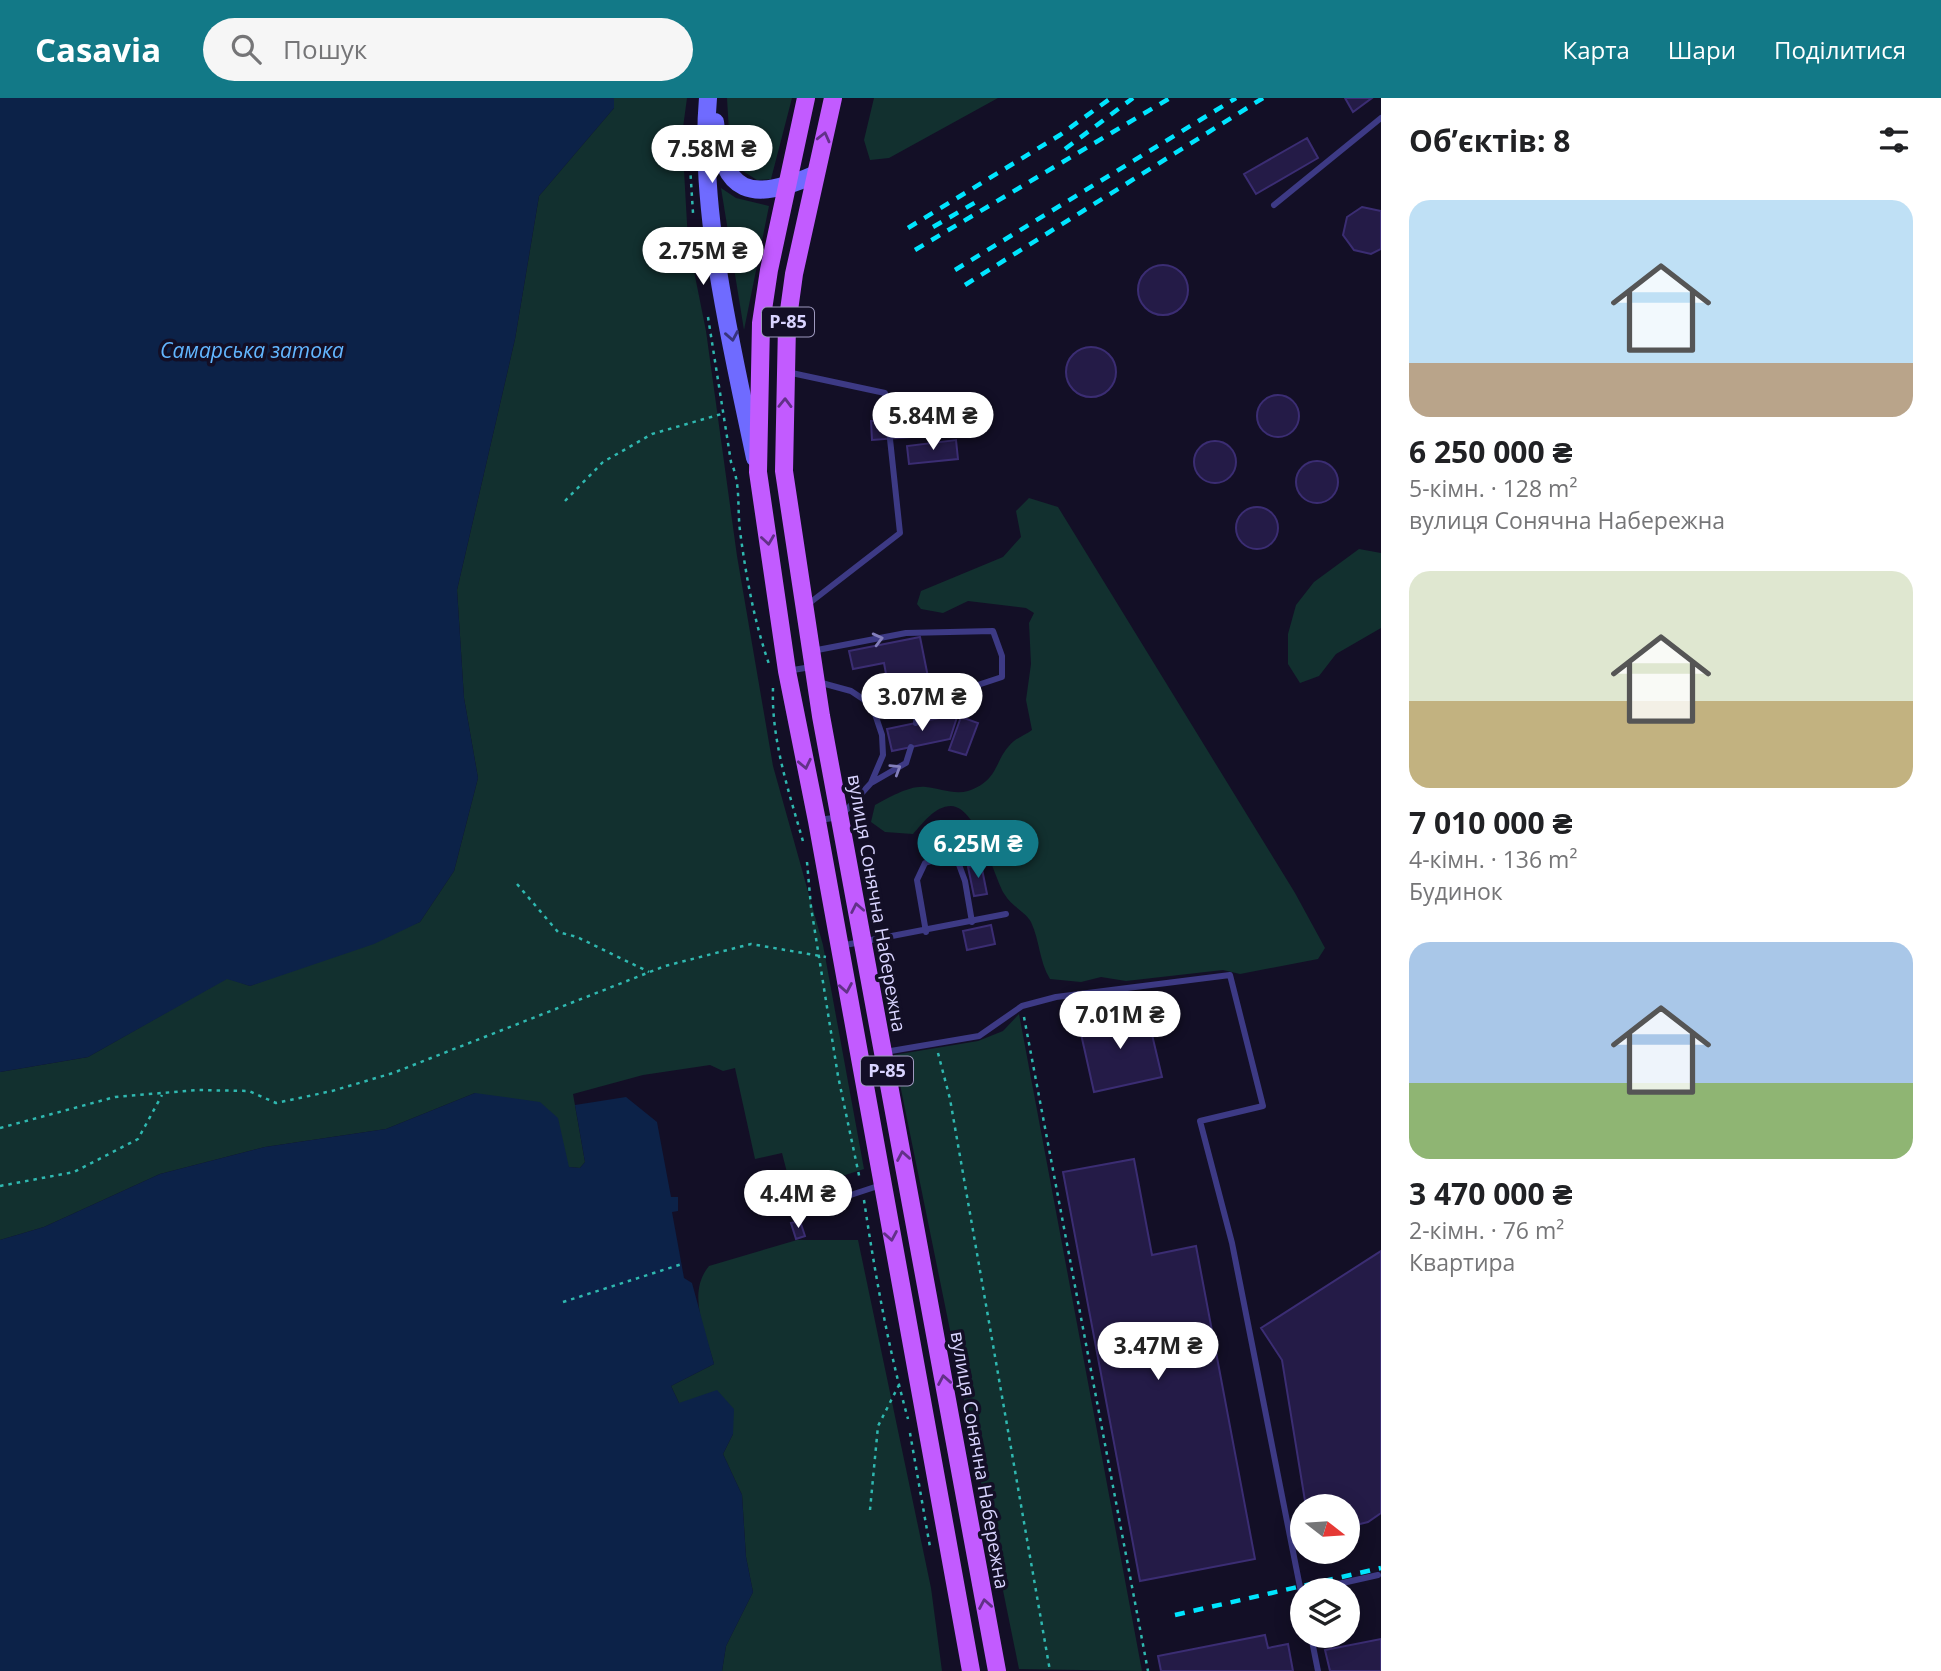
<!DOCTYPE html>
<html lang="uk">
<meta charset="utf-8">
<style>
:root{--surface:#fff;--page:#f6f6f6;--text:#202124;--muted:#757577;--accent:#127987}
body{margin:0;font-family:"Open Sans",sans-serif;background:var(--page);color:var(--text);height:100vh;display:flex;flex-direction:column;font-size:26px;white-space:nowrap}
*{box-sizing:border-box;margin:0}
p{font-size:23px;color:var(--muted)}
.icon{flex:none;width:38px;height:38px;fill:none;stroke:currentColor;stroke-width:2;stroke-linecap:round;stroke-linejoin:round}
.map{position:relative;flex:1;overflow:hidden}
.side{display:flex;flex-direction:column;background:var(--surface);width:560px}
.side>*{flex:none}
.needle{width:46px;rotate:107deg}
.buttons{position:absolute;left:1290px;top:1396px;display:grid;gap:14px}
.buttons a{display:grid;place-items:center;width:70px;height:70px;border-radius:50%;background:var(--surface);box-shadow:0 4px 18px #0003;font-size:35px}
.price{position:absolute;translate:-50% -60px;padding:0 16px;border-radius:24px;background:#fff;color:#222;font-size:23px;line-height:46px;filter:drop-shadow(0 2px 4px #0008)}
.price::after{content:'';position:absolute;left:50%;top:42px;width:21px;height:16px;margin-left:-10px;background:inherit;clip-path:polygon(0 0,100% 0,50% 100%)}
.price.selected{background:var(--accent);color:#fff}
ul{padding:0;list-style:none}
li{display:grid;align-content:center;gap:14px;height:371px;padding:0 28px}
li span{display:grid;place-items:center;height:217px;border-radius:21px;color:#555}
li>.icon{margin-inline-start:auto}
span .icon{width:126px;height:126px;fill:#fffc;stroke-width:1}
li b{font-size:30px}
h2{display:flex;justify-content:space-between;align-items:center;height:84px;padding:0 28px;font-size:30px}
header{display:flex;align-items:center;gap:42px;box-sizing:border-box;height:98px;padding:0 35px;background:var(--accent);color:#fff}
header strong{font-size:33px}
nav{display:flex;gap:38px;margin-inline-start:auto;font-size:24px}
.search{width:490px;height:63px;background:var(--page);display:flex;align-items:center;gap:18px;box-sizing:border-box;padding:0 24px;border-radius:38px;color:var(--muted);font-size:26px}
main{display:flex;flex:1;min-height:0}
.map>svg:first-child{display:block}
</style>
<header>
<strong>Casavia</strong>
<div class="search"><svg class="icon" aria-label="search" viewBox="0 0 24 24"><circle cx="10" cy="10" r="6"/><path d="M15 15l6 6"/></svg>Пошук</div>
<nav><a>Карта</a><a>Шари</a><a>Поділитися</a></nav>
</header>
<main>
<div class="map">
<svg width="1381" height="1573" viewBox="0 0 1381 1573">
<rect width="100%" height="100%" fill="#130f26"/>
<path fill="#12302f" d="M614,0H687L682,37L688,143L706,233L737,458L773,668L823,847L864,1071L792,1094L782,1055L755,1061L735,970L723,973L710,967L643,977L573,996L585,1064L580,1070L569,1069L475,995L386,1031L265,1049L160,1076L44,1129L0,1142V974L88,959L227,880L250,888L420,824L454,773L478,680L464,600L457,492L515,241L539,98L614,10Z
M727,0H792L771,81L757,82L735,68L730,51Z
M874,0H998L889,60L870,62L864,42Z
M721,90L736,100L769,108L744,232Z
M1029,400L1058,409L1295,795L1325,850L1318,861L1240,876L1223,872L1126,883L1101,879L1081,884L1050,881C1039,863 1040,843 1031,824C1025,813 1011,808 1005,797C993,778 978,709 951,708C935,708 923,725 913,736L885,734L871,724L875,707C889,700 909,687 926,689C939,690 954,697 968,693C1001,682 993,661 1014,643C1019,639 1027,636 1032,632L1026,602L1031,566L1029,525L1034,515L1026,510L968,503L943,515L921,511L917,506L921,493L1003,459L1021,439L1016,413Z
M1359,451L1381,455V530L1336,556L1319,578L1300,585L1288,566V536L1296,507L1314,484Z
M1019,916L1142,1573L1019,1571L894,957L978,943L1003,933Z
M797,1142H858L931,1490L942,1573H722L726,1548L753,1494L746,1459L742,1397L723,1356L733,1336L679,1305L671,1288L714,1266C706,1234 686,1196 709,1168Z"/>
<path fill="#0c2248" d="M0,0H614V10L539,98L515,241L457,492L464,600L478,680L454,773L420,824L374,846L250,888L227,881L88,959L0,974Z
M475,995L540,1004L558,1020L569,1069L580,1070L585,1064L575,1007L626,999L657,1024L671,1099H678V1113L672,1114L684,1180L692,1185L714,1266L671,1288L679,1305L717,1292L734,1311L733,1336L723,1356L742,1397L746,1459L753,1494L726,1548L722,1573H0V1142L44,1129L160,1076L265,1049L386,1031Z"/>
<path fill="#241b47" stroke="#3b2d73" stroke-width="2" d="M1345,0H1372L1353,14Z
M1307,40L1318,60L1256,96L1244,76Z
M1362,109L1381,113V151L1371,156L1354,152L1343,137L1347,119Z
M1138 192a25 25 0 1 1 50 0a25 25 0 1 1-50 0Z
M1066 274a25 25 0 1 1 50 0a25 25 0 1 1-50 0Z
M1257 318a21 21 0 1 1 42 0a21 21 0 1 1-42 0Z
M922,320L924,338L872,342L871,323Z
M956,342L958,361L909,366L907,348Z
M1194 364a21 21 0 1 1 42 0a21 21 0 1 1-42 0Z
M1296 384a21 21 0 1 1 42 0a21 21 0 1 1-42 0Z
M1236 430a21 21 0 1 1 42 0a21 21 0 1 1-42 0Z
M920,539L931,594L905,599L902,584L888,587L884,565L853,571L849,553Z
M958,616L950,641L892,653L887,631Z
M961,619L978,625L966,657L949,652Z
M981,766L987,796L974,798L968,769Z
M991,827L995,846L967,852L963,833Z
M1146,911L1162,979L1094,994L1079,927Z
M1134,1061L1152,1157L1196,1148L1255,1461L1140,1483L1063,1074Z
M800,1123L805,1138L796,1141L791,1125Z
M1381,1153V1415L1368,1424L1348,1429V1409H1306L1282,1262L1261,1230Z
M1265,1537L1268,1550L1288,1546L1293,1573H1161L1158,1558Z
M1381,1541V1573H1330L1325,1552Z"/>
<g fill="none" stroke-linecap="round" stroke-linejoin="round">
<path stroke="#2fb8b0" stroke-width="2.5" stroke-dasharray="3.5 5" stroke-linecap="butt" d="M689,52L693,115
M708,219L731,364C741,386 737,409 740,433C746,478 754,523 769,566
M565,403L603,364L652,336L725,315
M773,590C771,643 790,697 804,747
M807,764L811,809L838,978L860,1082
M517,786L558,834L577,839L649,874
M1024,919L1148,1573
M938,955L950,1001L1050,1573
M0,1030L115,999L197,992L249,993L276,1005L332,993L393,975L665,868L751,846L826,859
M0,1088L74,1074L138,1041L162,997
M864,1102C875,1176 888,1249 908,1321
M563,1204L682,1166
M910,1335L930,1449
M870,1412L878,1328L901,1283"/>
<path stroke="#3d3a85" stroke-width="6" d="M1274,107L1381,20
M787,274L885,295L888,322
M807,507L900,435L890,341
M812,553L906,535L993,533L1002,558V579L905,611L872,607
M787,573L811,569
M818,584L851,593L872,607L882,637L883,657L871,685L840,719L819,722
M916,625L918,607
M873,684L906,665L911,649
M926,834L917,782L925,765L945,759L958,764L965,783L972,824
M840,848L1006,816
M885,954L979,938L1022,908L1056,899L1230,877L1263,1008L1200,1023L1232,1145L1301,1494
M796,1115L881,1087
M1307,1493L1378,1477
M1311,1538L1318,1573"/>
<path stroke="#6f6bff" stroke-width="18" d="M708,0C698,111 732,249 755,360
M715,24C723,98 751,104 814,77"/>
<path stroke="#c25bff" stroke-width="18" d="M806,0L769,172L761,225L758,374L787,573L817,723L971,1573
M833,0L794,176L787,227L784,373L821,618L997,1573"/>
<path stroke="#00e5ff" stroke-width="4.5" stroke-dasharray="10 9" stroke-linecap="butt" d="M1065,51L1133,0
M933,129L976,104
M908,130L1060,37L1111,0
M915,152L1170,0
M955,172L1236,0
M965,187L1263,0
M1175,1517L1381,1470"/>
</g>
<defs><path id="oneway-chevron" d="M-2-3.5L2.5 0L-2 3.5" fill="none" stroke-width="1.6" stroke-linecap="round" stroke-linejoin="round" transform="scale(1.75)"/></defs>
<g stroke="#623188">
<use href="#oneway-chevron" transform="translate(824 39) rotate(-76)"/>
<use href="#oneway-chevron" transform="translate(785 305) rotate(-89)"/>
<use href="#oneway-chevron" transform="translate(768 442) rotate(82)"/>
<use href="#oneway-chevron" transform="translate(805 666) rotate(78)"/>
<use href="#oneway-chevron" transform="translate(857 810) rotate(-101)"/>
<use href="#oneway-chevron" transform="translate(846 890) rotate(80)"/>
<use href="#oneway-chevron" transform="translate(903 1058) rotate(-100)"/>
<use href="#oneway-chevron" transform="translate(891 1138) rotate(80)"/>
<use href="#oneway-chevron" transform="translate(944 1282) rotate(-100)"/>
<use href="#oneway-chevron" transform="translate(985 1506) rotate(-100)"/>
</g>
<use stroke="#38347d" href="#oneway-chevron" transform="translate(732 238) rotate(80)"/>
<g stroke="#837fbc">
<use href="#oneway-chevron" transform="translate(878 541) rotate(-14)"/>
<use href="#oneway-chevron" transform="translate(896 671) rotate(-32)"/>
</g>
<g text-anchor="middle" stroke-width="7" stroke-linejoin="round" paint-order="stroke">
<g fill="#130f26" stroke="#9e99be" stroke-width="2">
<rect x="762" y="209.5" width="52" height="29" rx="5"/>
<rect x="861" y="958.5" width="52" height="29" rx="5"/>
</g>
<g font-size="18" font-weight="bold" fill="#d9d4ff">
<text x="788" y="230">Р-85</text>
<text x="887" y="979">Р-85</text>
</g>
<g font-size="19" fill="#d9d4ff" stroke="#130f26">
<text transform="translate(877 805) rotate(80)" y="7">вулиця Сонячна Набережна</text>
<text transform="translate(980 1362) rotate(80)" y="7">вулиця Сонячна Набережна</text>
</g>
<g font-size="21" font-style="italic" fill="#62b6ff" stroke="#130f26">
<text x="252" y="260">Самарська затока</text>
</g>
</g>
</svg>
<div class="buttons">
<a><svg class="needle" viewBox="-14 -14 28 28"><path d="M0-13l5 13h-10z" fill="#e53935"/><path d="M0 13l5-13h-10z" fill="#757577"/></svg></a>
<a><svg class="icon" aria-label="layers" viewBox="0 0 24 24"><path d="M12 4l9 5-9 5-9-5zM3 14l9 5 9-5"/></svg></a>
</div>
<b class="price" style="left:712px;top:87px">7.58M ₴</b>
<b class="price" style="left:703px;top:189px">2.75M ₴</b>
<b class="price" style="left:933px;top:354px">5.84M ₴</b>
<b class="price" style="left:922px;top:635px">3.07M ₴</b>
<b class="price selected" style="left:978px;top:782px">6.25M ₴</b>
<b class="price" style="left:1120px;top:953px">7.01M ₴</b>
<b class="price" style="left:798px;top:1132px">4.4M ₴</b>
<b class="price" style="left:1158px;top:1284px">3.47M ₴</b>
</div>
<section class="side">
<h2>Об’єктів: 8<svg class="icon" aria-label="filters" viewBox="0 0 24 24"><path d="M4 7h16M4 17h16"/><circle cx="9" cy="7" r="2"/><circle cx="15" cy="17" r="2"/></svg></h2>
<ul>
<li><span style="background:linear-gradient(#bfe0f5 75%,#b9a48a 0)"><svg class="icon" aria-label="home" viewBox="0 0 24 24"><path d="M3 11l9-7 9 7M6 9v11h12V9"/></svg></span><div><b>6 250 000 ₴</b><p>5-кімн. · 128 m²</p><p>вулиця Сонячна Набережна</p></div></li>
<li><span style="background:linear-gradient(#dfe7d0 60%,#c2b280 0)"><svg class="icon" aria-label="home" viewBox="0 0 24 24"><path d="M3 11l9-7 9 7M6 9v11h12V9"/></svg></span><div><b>7 010 000 ₴</b><p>4-кімн. · 136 m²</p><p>Будинок</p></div></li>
<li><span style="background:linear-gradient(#a9c7e8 65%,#8fb573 0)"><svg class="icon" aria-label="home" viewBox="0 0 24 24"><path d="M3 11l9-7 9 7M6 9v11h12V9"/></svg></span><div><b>3 470 000 ₴</b><p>2-кімн. · 76 m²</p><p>Квартира</p></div></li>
</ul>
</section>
</main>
